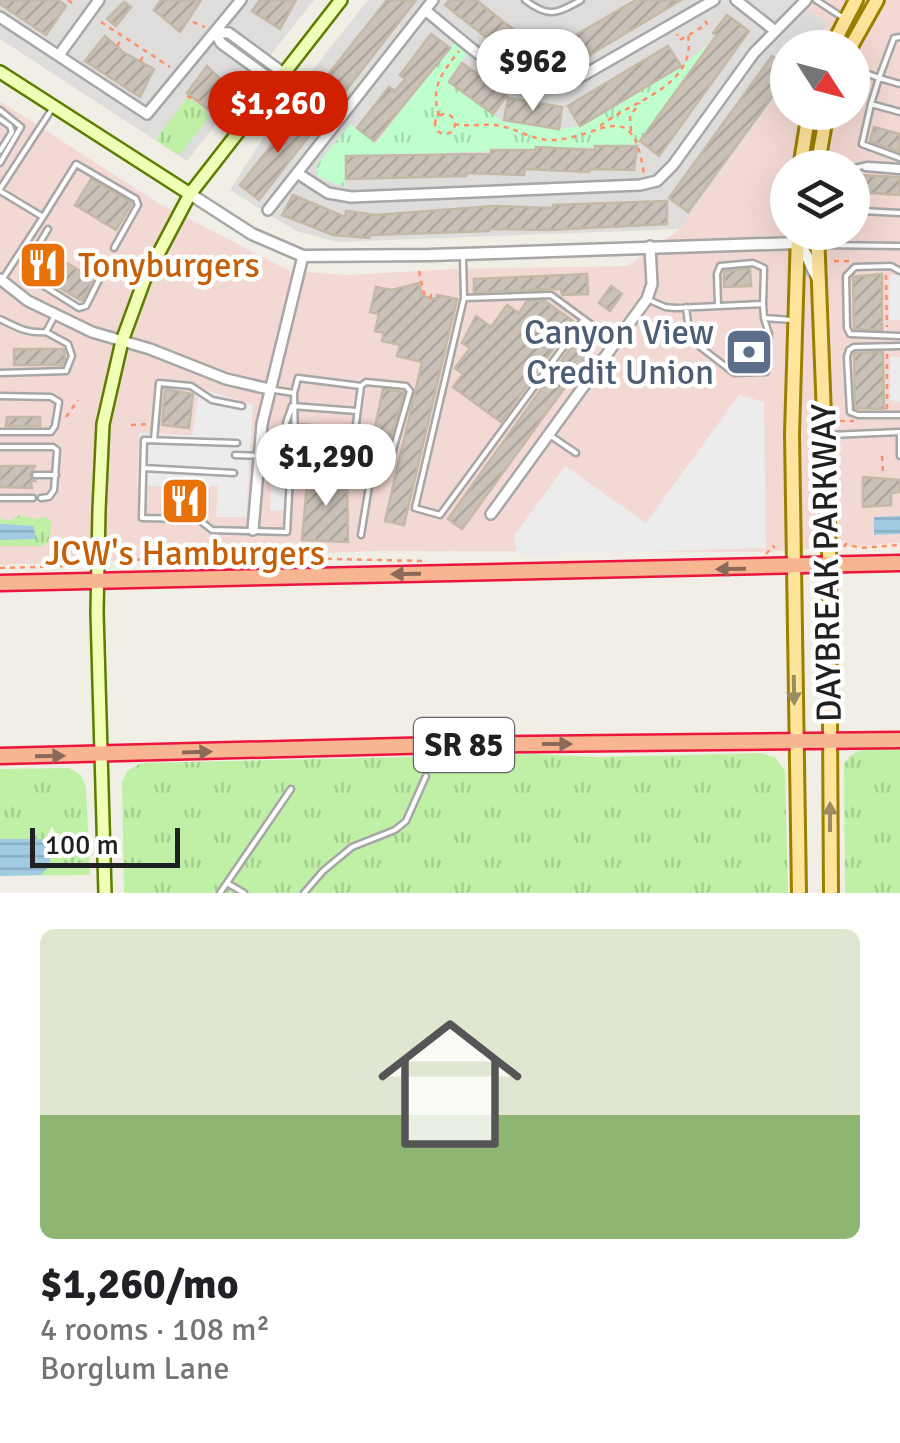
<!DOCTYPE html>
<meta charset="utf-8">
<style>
:root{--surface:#fff;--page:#f2f2f2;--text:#202124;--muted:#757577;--accent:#cf2000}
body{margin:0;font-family:Signika,sans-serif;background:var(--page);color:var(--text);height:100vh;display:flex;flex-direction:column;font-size:38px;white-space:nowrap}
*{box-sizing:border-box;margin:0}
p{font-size:32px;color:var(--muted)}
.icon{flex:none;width:55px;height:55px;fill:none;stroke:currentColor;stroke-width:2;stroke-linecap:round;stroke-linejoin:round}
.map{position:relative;height:893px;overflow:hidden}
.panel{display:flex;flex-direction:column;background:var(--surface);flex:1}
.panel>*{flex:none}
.needle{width:65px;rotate:126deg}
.tools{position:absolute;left:770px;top:30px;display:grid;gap:20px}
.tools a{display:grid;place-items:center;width:100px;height:100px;border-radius:50%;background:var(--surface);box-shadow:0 10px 40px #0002;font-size:50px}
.scale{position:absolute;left:30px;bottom:25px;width:150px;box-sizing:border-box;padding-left:10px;border:5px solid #202020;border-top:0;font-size:28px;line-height:35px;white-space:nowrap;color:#202020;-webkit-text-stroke:8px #fff;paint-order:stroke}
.price{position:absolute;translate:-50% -85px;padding:0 22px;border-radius:35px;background:#fff;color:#222;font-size:32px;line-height:65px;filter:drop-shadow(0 2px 5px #0008)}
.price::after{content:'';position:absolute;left:50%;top:60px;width:30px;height:22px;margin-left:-15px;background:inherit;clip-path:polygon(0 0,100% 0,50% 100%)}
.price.current{background:var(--accent);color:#fff}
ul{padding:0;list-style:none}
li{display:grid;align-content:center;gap:20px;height:530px;padding:0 40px}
li span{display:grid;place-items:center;height:310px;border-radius:15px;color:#555}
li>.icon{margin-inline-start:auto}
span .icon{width:180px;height:180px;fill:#fffc;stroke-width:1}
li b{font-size:42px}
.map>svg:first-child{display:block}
</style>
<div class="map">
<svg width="900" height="893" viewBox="0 0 900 893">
<defs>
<pattern id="grass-tufts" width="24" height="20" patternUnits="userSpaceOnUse" patternTransform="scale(2.5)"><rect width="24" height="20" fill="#bff0a6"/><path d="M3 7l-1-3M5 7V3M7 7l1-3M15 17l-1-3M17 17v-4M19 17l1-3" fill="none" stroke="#a4ce8f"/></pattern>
<pattern id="park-tufts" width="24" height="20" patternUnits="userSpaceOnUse" patternTransform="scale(2.5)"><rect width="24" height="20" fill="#bfffce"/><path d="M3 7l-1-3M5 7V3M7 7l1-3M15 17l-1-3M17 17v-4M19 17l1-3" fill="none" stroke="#a4dab1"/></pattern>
<pattern id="water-rules" width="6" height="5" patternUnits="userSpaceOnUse" patternTransform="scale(2.5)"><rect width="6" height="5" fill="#a1cae3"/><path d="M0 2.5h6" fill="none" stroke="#8aadc2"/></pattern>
<pattern id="building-hatch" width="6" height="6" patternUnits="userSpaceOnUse" patternTransform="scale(2.5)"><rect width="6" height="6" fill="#cac2b8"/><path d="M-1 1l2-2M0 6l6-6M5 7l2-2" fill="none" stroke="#ada69e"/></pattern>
</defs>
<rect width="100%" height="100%" fill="#f1efe5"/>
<path fill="#dedddc" d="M0,0H314L187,161L0,39Z
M368,0H795L827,23L812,47L788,48L787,81L680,229L337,242L296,231L230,190L280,111Z"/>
<path fill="#f3d9d3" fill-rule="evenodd" d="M795,0H900V543L765,552L377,551L0,565V101L158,203L290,271L347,275L455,269L628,266L680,229L787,81L788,112H852V48L812,47L827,23ZM788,168H852V232H788Z"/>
<path fill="url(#grass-tufts)" d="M188,97L205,109L208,119L182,152L177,154L158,141V136Z
M20,515L33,519L44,517L52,522L48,542L42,546H0V518L8,521Z
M900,747V893H845L844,764C856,744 879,748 900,747Z
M761,753L776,758L785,771L788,893H124L122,783L127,771L141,763L536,754L598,757Z
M69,768L81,775L86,787L90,875L0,876V769Z"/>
<path fill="url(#park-tufts)" d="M454,43L467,54L448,82L504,122L559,129L581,126L681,67L710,43L637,145L345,157V187L318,177L317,165L350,124L376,143Z"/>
<path fill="#ececec" d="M890,275H900V320H889Z
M890,356L900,357V402L890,400Z
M200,388L253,405L246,517H216L218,486H137L139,433L192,435Z
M739,395L764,402L766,548L517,556L514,536L565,466L646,523Z
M272,466L291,467L289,511L270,510Z"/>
<path fill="url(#water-rules)" d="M900,516V534L874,535V517Z
M0,524L34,526L35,539L0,540Z
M0,839H41L49,846L50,865L41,875L0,876Z"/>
<path fill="url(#building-hatch)" stroke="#c4b8a6" stroke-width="2.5" d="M0,0H58L66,6L46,35L0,4Z
M161,0H201L180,32L154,10Z
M260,0H296L280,29L252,11Z
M387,0H416L340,98L333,93L332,95L319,86Z
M449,0H476L537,48L520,64L445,5Z
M636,0H681L581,60L569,39Z
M124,2L131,7L116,26L107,19Z
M727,15L749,31L659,156L640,141L717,35L713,33Z
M431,34L450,48L374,141L357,128L389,87L395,91L405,79L400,75Z
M105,36L123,52L154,69L140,97L85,61Z
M565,43L568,66L543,70L539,48Z
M668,46L681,66L580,126L568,106Z
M772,56L788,68V75L688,212L669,198Z
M462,63L507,95L493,114L449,82Z
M207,66L232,90L223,101L209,110L187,93Z
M508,98L562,107L559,129L504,120Z
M298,112L316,127L259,200L240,185Z
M874,127L900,134V152L870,141Z
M595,146H637L634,170L590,169L589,172L525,169L524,175L466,173V176L346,179V156L491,154V150H535L536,147L595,150Z
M857,175L900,177V195L855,192Z
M91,179L132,203L116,230L75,205Z
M293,195L345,217L346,211L376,215L494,206L553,208V205L667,201V224L548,230L489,229V231L370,235L369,238L333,235L282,215Z
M44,249L93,279L82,301L31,271Z
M750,269L751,286L724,287V271Z
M587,274L588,294L562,295L561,289L474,292V279Z
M882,274V330L854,329L853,277Z
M419,283L422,296L436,299L437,295L457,299L404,525L385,521L422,362L397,356L400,345L382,341L384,333L375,331L379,314L370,312L376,287L392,290Z
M611,286L622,294L610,311L599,303Z
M527,301H545L573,321L501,422L453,387L463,374L455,368L470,348L462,343L476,316L491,327L507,305L519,313Z
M577,339L592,350L462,529L448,519Z
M732,345H762L759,367H750V364H745V359H732Z
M14,349H64L65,359L62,365H14Z
M883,352L884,409L855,408L854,353Z
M165,389L193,394L189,428L162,425Z
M383,389L404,392L390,440L373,437Z
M7,417H40V426H6Z
M300,424L346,428L344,447L301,443Z
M0,466H35L30,474L35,481H31L32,488L0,487Z
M308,474L347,476L348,542L302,540Z
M863,477L900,480V492L891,493V505L863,507Z
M163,489L208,490V513L162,511Z"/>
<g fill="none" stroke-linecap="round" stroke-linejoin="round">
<g stroke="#a7a7a7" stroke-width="9">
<path id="service" d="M525,0C548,18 557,14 581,0
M816,0L845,19
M900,37L894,38L879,78L900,84
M852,68L879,78L871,104L900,112
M871,104L862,144L900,158
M0,110L21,127L0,163
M0,119L10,126L12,132L0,151
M865,168L900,171
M852,172L854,168L868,165L900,167
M0,189L52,109
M0,191L43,217L2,280
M852,206L862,211L900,213
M43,217L76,164L136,199L138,205L114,248
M48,229L26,266L25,274L79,308L86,306L107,264
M822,245L900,246
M463,258L464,298
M900,271L891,266L855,267L846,276L847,328L850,334L900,336
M647,299L665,307L675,308L763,304L764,318L792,320
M718,306L717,274L720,266L753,263L764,268L763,304
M686,307L690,339L734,373L766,372L769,334L764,318
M0,319C16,327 28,334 46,332L54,317
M584,319L440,515L415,508L464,298L551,295L615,342
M900,346L854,347L849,350L847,357L850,412L858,415H900
M0,373L66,371L72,356L68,344L46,332
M274,390L294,393L298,378L361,386L352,454L298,448L295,445L294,393
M0,396L51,397L59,402L55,426L51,432H0
M830,435L900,432V456
M551,436L576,453
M154,440L159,383L191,386L212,400L242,406
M237,443L144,440L142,518L198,519L212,530L287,532L291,459
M353,443L393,450L410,391L406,386L366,382L361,386
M0,447H53L57,450L54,490L49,497L41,498
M260,450L280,451L291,459L372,468L361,535
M235,455L260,456
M285,455L286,423L292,406L357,411
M143,468L234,473
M35,475H56
M0,498H33
M227,883L244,893
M220,893L291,789
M304,893L323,871L352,847L395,830L406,821L426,776"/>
</g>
<g stroke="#a7a7a7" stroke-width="14">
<path id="minor" d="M736,0L774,30
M425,10C449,29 501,77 528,84C544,87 560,83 575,80L714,0
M0,17L147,114L241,0
M215,32L229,33L324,103L326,112L338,121
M215,32L221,43L317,113L326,112
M59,55L99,0
M297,173L328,193L351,197L640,185L657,181L673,165L754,53L806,0
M268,210L433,0
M0,279L28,301L92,332L150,349L226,379L269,389
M491,514L647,299L652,284L650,246
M253,530L262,424L303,256"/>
</g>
<g stroke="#a7a7a7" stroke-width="15">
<path id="tertiary" d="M190,194L252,234L303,256L430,255L798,243C809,255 810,267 819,280"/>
</g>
<g stroke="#5c7d00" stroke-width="16">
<path id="secondary" d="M0,72L190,194
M105,893L97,612L99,510L103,424L122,341L144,281L190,194L341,0"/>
</g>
<g stroke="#9b8000" stroke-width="18">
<path id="primary" d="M831,48L856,0
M850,48L877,0
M800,168L809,112
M817,168L827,112
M798,232L792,434L799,893
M817,232L829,548L831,893"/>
</g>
<g stroke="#ec153e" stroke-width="19">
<path id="trunk" d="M0,583L900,563
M0,756L440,745L900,740"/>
</g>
<path stroke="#ff8f68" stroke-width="2.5" stroke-dasharray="5 5" stroke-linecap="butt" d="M68,0L75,5
M101,22L170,67
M193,22L205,27
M689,35L707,24L704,19
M117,46L122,38
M140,61L146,53
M187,96L197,101
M221,102L223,103L247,74
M435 124a10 10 0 1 1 20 0a10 10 0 1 1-20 0Z
M439,116C430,87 442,73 459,51
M454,124C468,127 479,124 493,125C514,126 531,141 554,140C603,137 633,94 644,175
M600,126C632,100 697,87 688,35L680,40L677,34
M631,131L630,116L640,103
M840,166L844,168
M834,261H853
M419,271L424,294L431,295L430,300
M886,275L887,327
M887,354V410
M66,417L78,400
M840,421H854
M131,425L149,424
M882,456L883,473
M844,547L846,544L860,548L900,545
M766,554L773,546L775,548
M127,560L243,557L424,561
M0,568L69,566L77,563"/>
<use href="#service" stroke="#fff" stroke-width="4"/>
<use href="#minor" stroke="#fff" stroke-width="9"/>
<use href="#tertiary" stroke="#fff" stroke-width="10"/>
<use href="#secondary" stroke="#f0ffb5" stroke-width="11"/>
<use href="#primary" stroke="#ffe49c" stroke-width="12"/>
<use href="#trunk" stroke="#f7b592" stroke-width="14"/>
</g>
<defs><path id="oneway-solid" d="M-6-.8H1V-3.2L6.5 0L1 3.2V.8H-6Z" transform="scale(2.5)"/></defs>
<g fill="#8c6a59">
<use href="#oneway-solid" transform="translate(731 569) rotate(179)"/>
<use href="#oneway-solid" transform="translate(406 574) rotate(179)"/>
<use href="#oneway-solid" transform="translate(557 744)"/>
<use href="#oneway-solid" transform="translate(197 752) rotate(-2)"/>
<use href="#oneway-solid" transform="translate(50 756) rotate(-1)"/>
</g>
<g fill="#9b8c64">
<use href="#oneway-solid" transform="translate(794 690) rotate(89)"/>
<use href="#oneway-solid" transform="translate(830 817) rotate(-90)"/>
</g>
<defs>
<g id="restaurant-square" transform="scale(2.5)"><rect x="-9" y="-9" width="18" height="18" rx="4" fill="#e8710a" stroke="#fff"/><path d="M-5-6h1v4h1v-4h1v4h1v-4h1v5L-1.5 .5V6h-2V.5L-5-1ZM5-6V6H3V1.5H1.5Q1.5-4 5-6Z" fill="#fff"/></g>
<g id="bank-square" transform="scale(2.5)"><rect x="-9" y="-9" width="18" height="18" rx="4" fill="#5c6f8a" stroke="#fff"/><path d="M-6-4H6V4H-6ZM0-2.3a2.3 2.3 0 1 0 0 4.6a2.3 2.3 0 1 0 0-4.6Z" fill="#fff"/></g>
</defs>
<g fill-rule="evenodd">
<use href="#restaurant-square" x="43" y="265"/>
<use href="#bank-square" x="749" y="352"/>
<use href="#restaurant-square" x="185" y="501"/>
</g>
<g text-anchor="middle" stroke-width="9" stroke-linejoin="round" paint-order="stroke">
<rect fill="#fff" stroke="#636363" stroke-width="2.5" x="414" y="718" width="100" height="54" rx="8"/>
<g font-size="32" font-weight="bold" fill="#202020">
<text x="464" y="756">SR 85</text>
</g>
<g font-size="35" fill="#c56008" stroke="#fff" text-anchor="start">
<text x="78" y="277">Tonyburgers</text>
<text x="185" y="565" text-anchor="middle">JCW's Hamburgers</text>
</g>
<g font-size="35" fill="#4e5e75" stroke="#fff" text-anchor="end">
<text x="714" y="344">Canyon View<tspan x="714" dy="40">Credit Union</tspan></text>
</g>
<g font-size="35" fill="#202020" stroke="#fff">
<text transform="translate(826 563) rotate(-91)" y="12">DAYBREAK PARKWAY</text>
</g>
</g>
</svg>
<div class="tools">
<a><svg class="needle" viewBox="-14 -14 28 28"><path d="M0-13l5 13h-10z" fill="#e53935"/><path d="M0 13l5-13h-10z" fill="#757577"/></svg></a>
<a><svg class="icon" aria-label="layers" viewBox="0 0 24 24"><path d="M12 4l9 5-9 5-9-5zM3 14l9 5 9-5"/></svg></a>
</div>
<div class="scale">100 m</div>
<b class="price" style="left:533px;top:114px">$962</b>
<b class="price current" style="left:278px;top:156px">$1,260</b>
<b class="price" style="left:326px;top:509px">$1,290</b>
</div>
<section class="panel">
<ul>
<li><span style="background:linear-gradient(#dfe7d0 60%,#8fb573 0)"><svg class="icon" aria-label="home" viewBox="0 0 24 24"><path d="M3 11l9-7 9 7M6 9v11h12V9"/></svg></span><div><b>$1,260/mo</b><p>4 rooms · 108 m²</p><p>Borglum Lane</p></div></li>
</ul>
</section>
